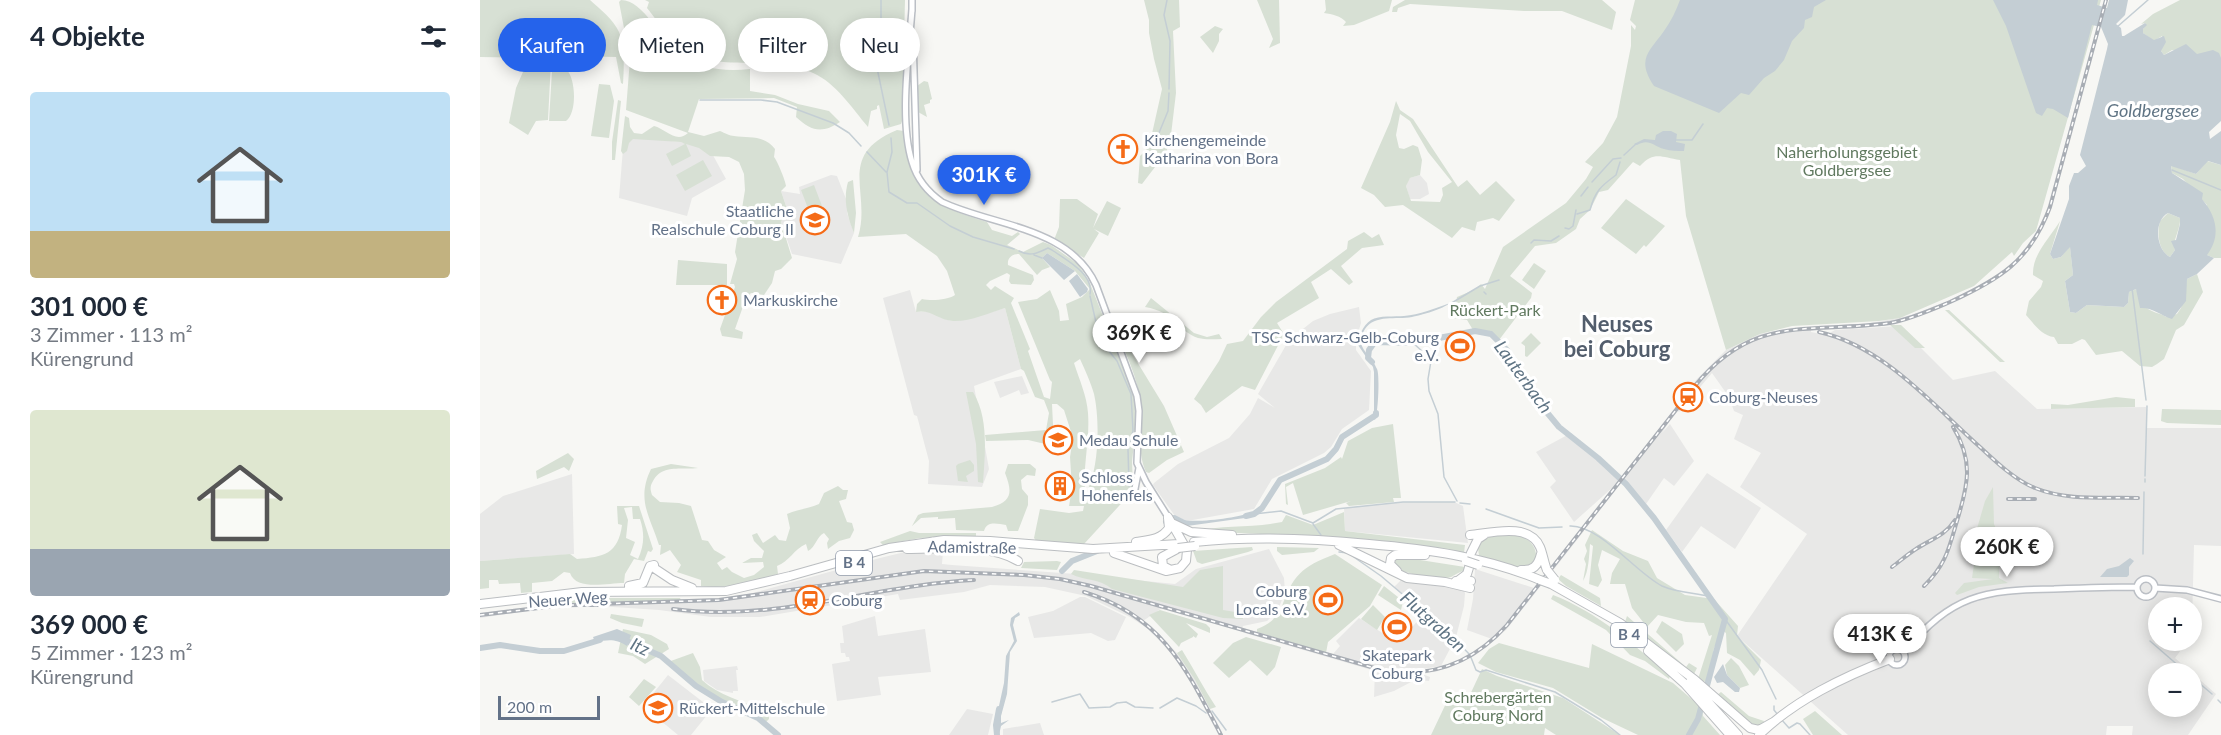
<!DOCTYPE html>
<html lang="de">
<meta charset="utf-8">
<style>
:root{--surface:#fff;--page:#f2f2f3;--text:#1f2937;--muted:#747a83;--accent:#2563eb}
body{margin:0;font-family:Lato,sans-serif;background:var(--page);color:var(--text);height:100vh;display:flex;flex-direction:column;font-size:22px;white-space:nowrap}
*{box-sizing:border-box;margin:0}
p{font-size:20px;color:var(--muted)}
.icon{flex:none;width:33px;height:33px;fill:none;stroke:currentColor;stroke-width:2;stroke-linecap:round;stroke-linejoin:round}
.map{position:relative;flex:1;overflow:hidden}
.details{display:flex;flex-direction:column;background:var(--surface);width:480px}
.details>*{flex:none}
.hud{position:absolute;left:18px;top:18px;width:570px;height:54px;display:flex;gap:12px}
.controls{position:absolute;left:1668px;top:597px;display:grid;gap:12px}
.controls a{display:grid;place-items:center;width:54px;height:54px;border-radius:50%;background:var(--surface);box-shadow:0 3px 15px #0003;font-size:30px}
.scale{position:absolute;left:18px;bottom:15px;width:102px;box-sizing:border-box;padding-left:6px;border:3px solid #637288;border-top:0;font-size:16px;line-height:21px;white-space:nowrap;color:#637288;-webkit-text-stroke:4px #fff;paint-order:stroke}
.price{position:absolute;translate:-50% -51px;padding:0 14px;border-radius:21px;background:#fff;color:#222;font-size:20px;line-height:39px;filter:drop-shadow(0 2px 3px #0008)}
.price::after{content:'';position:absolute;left:50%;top:36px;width:18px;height:14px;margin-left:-9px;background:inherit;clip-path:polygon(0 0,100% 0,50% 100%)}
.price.on{background:var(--accent);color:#fff}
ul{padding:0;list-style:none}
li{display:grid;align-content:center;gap:12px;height:318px;padding:0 30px}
li span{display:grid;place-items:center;height:186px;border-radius:6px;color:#555}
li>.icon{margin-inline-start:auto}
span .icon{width:108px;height:108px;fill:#fffc;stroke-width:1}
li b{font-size:26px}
h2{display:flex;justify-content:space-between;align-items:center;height:72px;padding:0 30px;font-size:26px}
.tag{padding:0 21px;border-radius:27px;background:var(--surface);box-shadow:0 3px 15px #0003;font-size:21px;line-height:54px}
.tag.on{background:var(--accent);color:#fff}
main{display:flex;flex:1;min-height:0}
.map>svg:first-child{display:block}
</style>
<main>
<section class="details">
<h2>4 Objekte<svg class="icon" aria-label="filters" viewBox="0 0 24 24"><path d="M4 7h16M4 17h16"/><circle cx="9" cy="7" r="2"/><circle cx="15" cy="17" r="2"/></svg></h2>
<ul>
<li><span style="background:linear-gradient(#bfe0f5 75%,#c2b280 0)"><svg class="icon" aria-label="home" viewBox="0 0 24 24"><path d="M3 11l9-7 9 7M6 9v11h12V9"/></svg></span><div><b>301 000 €</b><p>3 Zimmer · 113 m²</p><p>Kürengrund</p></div></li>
<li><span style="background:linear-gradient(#dfe7d0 75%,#9aa5b1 0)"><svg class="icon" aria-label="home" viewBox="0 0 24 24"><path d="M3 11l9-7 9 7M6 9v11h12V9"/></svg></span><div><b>369 000 €</b><p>5 Zimmer · 123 m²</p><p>Kürengrund</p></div></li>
</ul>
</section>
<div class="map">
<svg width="1741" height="735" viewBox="0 0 1741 735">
<rect width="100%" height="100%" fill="#f7f7f4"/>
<path fill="#e8e8e7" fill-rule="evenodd" d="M1617,28L1619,30L1574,196L1563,228L1545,255L1522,276L1463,306L1462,304L1520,275L1535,262L1554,238L1567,209Z
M144,136L201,142L229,148L246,179L212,198L207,216L139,198Z
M351,175L357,176L368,204L367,213L374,233L361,264L312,254L301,222L307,209L301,191L320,194L319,187Z
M940,175L947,183L949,194L940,199H930L926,186L927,181L930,178Z
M430,290L436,312L449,311L468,320L475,321L491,318L525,308L541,369L494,386L509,469L502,487L448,484L449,461L437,416L434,415L403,298Z
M1457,305L1460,308L1425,321L1393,326L1331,329V332L1346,335L1355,330L1419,326L1473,380L1515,371L1557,409L1666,407V428H1741V546L1714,545L1712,624V608H1678V640L1708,641L1695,658L1736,694L1708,735H1652L1653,726H1627L1626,735H1368L1257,636L1327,534L1260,487L1281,453L1254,439L1263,415L1254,411L1249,397L1232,373L1199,412L1195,408L1217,379L1246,350L1280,334L1310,328L1392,323L1432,315ZM1678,674H1712V706H1678Z
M879,307L881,323L876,340V350L891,371L889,410L862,429L851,447L844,453L792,479L774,509L707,521L695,516L673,485L674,483L698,464L749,438L770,414L778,398L795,408L778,394L809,340L833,321L850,314Z
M542,376L549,393L541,395L539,390L520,398L514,382Z
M1187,419L1189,422L1182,433L1190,424L1214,461L1194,486L1184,478L1166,504L1142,476Z
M1091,433L1140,478L1137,482L1140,484L1107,527L1105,525L1132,488L1094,522L1070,487L1076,481L1056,452Z
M1227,473L1281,508L1255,549L1221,526L1202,552L1186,530Z
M92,474L94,554L0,561V514L23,496Z
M923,502H974L983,506L988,543L865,531L864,508Z
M1101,529L1104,531L1026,630L997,654L973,666L974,663L992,654L1012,639L987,630L993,599L995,569L1054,588Z
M789,549L804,578L805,592L798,610L787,621L763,626L761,631L682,608L663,621L697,653L715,680L742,732L738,734L703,667L670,630L650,617L606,596L565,587L510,585L484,592L420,600L418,594L280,617H231L179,610L118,606L54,610L0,618V613L81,603L247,598L269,594L400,558L425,552L463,551L462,564L472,565L596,574L695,584L716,569Z
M921,580L980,588L983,590L985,593L984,606L976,637L914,587Z
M600,597H605L646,617L635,640L628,641L611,633L554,638L548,617L573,611Z
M395,616L398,636L445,629L451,672L398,677L401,695L357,701L352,664L370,661L369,657H366L365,653H361L360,643H364L362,626Z
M941,617L973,643L961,666L930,671L912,670L880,662L896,668L923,672L958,669V671L942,674L950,677L949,681L938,680L931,682L914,691L894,697L895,671L765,633V630L853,654L860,646L856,641L879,618L918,643Z
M257,666L258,670H256L258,691H253V693L237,690L224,681L223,670Z
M188,675L232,709L211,735H198L163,706Z
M487,709L513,714L508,735H469Z
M560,723L564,735H523V729Z"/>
<path fill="#d7e0d4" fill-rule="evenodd" d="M0,0H110C120,9 133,19 139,32C145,47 144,68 143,84L141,83L136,57L82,56L50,58L71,61L68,120L56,121L48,135L29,123L36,88L49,58L0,57Z
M141,0C164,0 180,40 198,53C220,69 244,72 270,69V91L295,95L318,104L349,111L360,122C342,134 331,131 316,117L317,107L294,98L219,99L208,132L224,136L240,131C245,133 250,136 254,136C269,138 285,135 295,149L294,157C297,160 306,182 306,186L301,191L307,209L301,222L312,258L301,269L295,271L292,283L284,295L271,293L266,298L255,329L263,332L262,339L242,336L240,329L255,287L254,284H250L257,259L255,252L265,190L264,174L259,162L249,157L230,156L219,148L206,144L211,156L192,166L186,154L205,144L201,142L153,139L149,143L147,151L143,154L141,151L145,116L149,118L150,127L154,133L162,134L174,126C186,129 196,144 208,133L146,110L150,59L139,2Z
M165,0H425L422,121L421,124L404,129L399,105L397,106V109L391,111L388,127C372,108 356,83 333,73C288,51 242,77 200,46C187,37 177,20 167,8L169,2Z
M664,0H699L700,27L693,31L696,93L690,143L685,154L662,184L658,183L660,156L669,147L682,89L674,59L669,33V20Z
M777,0H799L800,43L789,48L793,39Z
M845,0H912L909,11L874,25L863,26L866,22C861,16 852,14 844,13L846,10Z
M925,0H1122L1136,12L1132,30L1082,11H1044L930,4L918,8L917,12H912L913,7Z
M1155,0H1621L1556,231L1543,243L1534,256L1532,252L1494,286L1420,318L1399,321L1312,326L1280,334L1246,350L1206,216L1200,160C1181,157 1174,151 1160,166L1153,162L1128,190L1119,192L1110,210L1100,219L1096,229L1076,243L1055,246L1030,276L1052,293L1051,298L1019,340L1010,332L993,330L987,320L973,318L977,297L996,289L1001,284L1005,289L1023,247L1086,203L1106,179L1113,167L1105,162L1123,143L1137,117L1151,46V25L1155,30L1156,26L1150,20Z
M1700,0H1741V58L1692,50L1684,55L1681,51L1682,36L1674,41L1663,33V29L1666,25L1665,23L1661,24L1673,14Z
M735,26L743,29L739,34V41L733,53L720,37Z
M87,70C96,80 97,113 86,121H69L72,71Z
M444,81L448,82L452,99L450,100V103L444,105L447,117L438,112L437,86Z
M119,84L130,85L134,101L129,138L111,136Z
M138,100L141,101L135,160H132V142Z
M916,101L920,110L933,119L978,187L987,180L1000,195L1016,181L1035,200L1019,221L1013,218L997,222L995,231L982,227L972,238L923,205L905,207L894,195L881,188L910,122ZM920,114L930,121L948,152L972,182L962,188L963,195L960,202L931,201L926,186L930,178L940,175L942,160L938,147L933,145L924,149L919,148L916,135Z
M417,130L424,131C432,194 450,204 507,222L512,230L532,236L538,232L540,234L527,245L543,252L563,242L571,245L598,264L609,281L655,396L656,423L652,462L653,485L650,494L604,544L558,543L554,538L560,509L589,513L603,511L604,506H589L592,488L590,457L593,438L584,410L577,404H572L574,446L548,440L506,441L505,435L566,430L569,413L564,400L555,397L544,371L541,369L525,308C509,313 489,322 473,321C458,320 451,309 436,312L437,304L442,299C451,301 468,300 475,295L467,271L457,256L426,234L378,237C392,192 355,156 417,130ZM567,253L595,271L610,289L602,297L586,304L589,320L580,321L579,311L570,290L557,299L538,302L570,380L572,382L570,399L564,397L548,351L550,349L531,303L534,298L515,286L511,290L506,285L510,281L527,273L530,275L529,281L531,284L551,285L554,280L553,275L528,265C527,258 532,254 539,254L557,275L562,270L570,267L562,258ZM600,359C605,370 611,383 614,394C620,420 619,468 607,491L605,490C603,465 610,439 608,413C607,396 599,379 594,363Z
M223,160L232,176L205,191L196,175Z
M1727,161L1741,165V258H1734L1727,255V205L1703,179L1692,173L1691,165L1716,174Z
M373,180L376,213L374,233C367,216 363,199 368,182Z
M334,185L342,206L329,211L321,190Z
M580,199H597L618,214L613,228L627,201L641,208L628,236L614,229L619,233L604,258L574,240L579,227Z
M1146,199L1185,226L1166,247L1164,245L1156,254L1121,228Z
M1688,213L1700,218C1701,229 1692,240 1695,250L1690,257C1678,251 1677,233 1680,221Z
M1580,221L1570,254L1573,259L1581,257L1590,246L1593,275L1585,281L1590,312L1596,313L1607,305L1644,307L1648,303L1649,292L1656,289C1660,296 1663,308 1672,311C1678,314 1681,313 1686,317L1697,314L1701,308L1707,279L1717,274L1723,292L1704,325L1696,330L1684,359L1677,364L1672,367L1660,366L1642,351L1616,355L1605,340L1602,339L1592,344H1578L1574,337C1562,336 1554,324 1546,315L1549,301L1561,287L1563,281L1553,275C1552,254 1570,238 1580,221Z
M884,232L892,238L899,234L904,245L882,248L861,266L873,282L869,285L851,269L831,282L839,298L797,323L804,334L775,390L762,386L726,413L721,405L714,399L739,361L747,344L763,341L781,317L796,302L867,249L868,241Z
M198,260L247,264V285H196Z
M1054,263L1066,271L1054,289L1042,280Z
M671,298L714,333L727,337L739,334L742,339C734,339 726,340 718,338C696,330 695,312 665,307Z
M1465,310H1469L1525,362H1520Z
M631,319L684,406L704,452L687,460L669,473L666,472C655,448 664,419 659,393C654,368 641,343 631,319Z
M1410,325H1421L1445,348H1435Z
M1051,333L1061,343L1047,357L1045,356V346L1041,343Z
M486,392H493C509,418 505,453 503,483L498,482L496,444Z
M1636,397L1655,399V407L1571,409V404L1588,405Z
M1682,409L1741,410V425L1687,423L1681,421Z
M913,424L921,498H913L914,502L869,506L866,503L871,501L823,515L813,483L806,487L808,505L806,504L805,484L845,468L861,457L862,459L868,441L892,428Z
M88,453L94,459L89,471L84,467L57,479L56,471Z
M490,460L494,465V471L486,476L488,482L478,481L476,466L478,464Z
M191,464L218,468C202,470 182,464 173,481C170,486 170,489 172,495L180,502L199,503L211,506L222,540L228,541L234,550L246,557L237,563L242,570L247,567L252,572L264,578L274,575L284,567L283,562L262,563L271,558H282L284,551L274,541L272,535L277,533L283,543L295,535L299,540L306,541L310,528L307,514C318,509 328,509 339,504L344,493L358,486L363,490H368L366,499L359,501L367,522L372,523L374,530L370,538L359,541L348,549L347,543L349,539L344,533C336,537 336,547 328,551L326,544C314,549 309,562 297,566L298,574C273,581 248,590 221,586V580L197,572L201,565L190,550L180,555L181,545H179C170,516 156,500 171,469Z
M528,464H550L556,469L555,476L547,475L541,480L542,489L548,496V505L538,531H528L526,525C518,524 507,520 504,531L476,530L475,518L458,519V517L441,518L432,526L438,515L443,513L512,507C533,501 532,491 525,473Z
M1513,487L1514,524L1520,538L1519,578L1528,583L1499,587L1477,595L1475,593L1484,583L1513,579L1492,578L1495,558L1500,548L1494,539L1505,501Z
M137,506H159L173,549L171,552L168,551L164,561L154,559L145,574L144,583C127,583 96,591 90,573L84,572L72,581L52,583V592L41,593L40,583L19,584L18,580H9V588L0,589V561L90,554L97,559C124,557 138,554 142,525L138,524ZM152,507L153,519H160C165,534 164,546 158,559L150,555L155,542L146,538L148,520L144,508Z
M864,512L865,531L985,545L984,553L823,536L714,531C743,525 773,528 802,522L806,515L833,525Z
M1112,530L1143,551L1168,561L1177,578L1205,595L1234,599L1258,626L1257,636L1281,660L1279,670L1274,676L1260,660L1247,653L1246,633L1243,631L1234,648L1228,683L1218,679L1232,635L1229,636L1224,623L1206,622L1178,615L1167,627L1152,608L1145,584H1130L1132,573L1140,559L1122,550L1118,565L1122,580L1118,587L1109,584L1113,546L1110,544C1109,556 1109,571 1103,581L1106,564L1104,559L1107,551L1105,545Z
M430,531L439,533H496V536L440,538L403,545L400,542Z
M1022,535C1042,534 1056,538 1057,561L1047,570L999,556L998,548L1004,538Z
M772,547L773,550L768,552L722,564L717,562L713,551Z
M797,547L839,548L834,552L802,555L797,551Z
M855,554L902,585L890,606L848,642L846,653L777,632V629C787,625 795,621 798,610L803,613L801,609C813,575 821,567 855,554Z
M921,557L985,567L984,571C977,572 974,577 967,578C949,579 932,574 915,569L913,562L915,558Z
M577,561L581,562L577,570L541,568L544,562Z
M743,566V610L761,613L763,619L743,618L632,589C619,578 605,581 591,574L594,570L703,587L720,570Z
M1081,575L1120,598L1121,606L1086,586L1078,579Z
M904,586L923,601L921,610L898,595Z
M1073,595C1117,612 1155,645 1190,676L1189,679L1165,661L1150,655L1126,630L1071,599Z
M131,598H200L201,600L69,604L68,601Z
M893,605L905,617L897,630L881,619Z
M680,610L726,624L730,628V633L706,623L718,634L716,638L713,636V637L701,643L699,647L669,615Z
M916,612L932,625L918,642L902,629Z
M131,614L164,619L162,627L142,623L130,618Z
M1147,616L1206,667L1209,663L1217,668L1214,674L1145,622Z
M1182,621L1202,634L1204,644L1196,652L1176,632Z
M143,629L171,635L187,644L189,649L165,664L153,656L138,653Z
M766,637L801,647L795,667L787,676L770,660L749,678L733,663L753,643Z
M1019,643L1109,668L1112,644L1193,683L1222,708L1223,716L1240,735H1158L1122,718L1073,688L1016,672L998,663L1009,649Z
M702,650C714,669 724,689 736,707L730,709L715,680L697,653Z
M213,653L220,667L222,680C238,695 262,701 283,710L289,714V719L285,723C272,713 256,710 242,702C222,691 205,676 188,662Z
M1251,658L1259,666L1269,685L1260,688L1247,675L1245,665Z
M1002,669L1017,676L1083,698L1140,735H1076L1065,728L1064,735H951L970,695L988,699Z
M164,679L176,687L159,706L149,697Z
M1241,692L1269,716L1284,721L1283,726L1277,729L1264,721L1237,695Z
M1335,711L1362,735H1333L1323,719Z"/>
<path fill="#c4ced4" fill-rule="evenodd" d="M1200,0H1346L1334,7L1332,17L1325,20L1324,28L1312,41L1304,60L1295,71L1284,78L1269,95L1261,93L1239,113L1174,86C1156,59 1169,52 1184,31C1191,21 1196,11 1200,0Z
M1513,0H1618L1617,5L1627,8L1629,0H1648L1645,15L1636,24L1641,28L1642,36H1644L1665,23L1667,25L1663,29V33L1674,40L1684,36L1686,42L1681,51L1684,55L1706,44L1717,54L1733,50L1739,53L1741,58V121L1729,132L1730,139L1741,131V165L1728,161L1716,174L1691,166L1692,173L1723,193L1722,199C1737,217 1741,236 1727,255L1734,258L1717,274L1707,279L1706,301L1692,319C1682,316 1672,307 1660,308L1656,289L1649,292L1648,303L1644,307L1607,305L1596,313L1590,312L1585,281L1593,275L1590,247L1581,257L1573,259L1570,254L1589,199V186L1594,173H1598L1606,166L1600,155L1627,49L1628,44L1621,27L1612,25L1588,118L1573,109L1567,108L1562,116L1556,113L1526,26ZM1688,213L1700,218V224L1696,240L1691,241L1695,250L1690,257C1676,250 1673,221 1688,213Z
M1183,131H1191L1197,134L1196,142L1205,144L1204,151C1197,151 1191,151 1184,149C1173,146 1169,138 1157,145L1154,144L1164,139L1175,140L1176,135Z
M567,253L595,271L584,280L562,258Z
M597,274L608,289L607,292L600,297L589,281Z
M970,303C963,309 942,315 932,317C916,320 895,314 885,329C873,348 891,353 897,369C900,375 898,415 895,420L892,417L894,411V372L893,367L878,345C879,336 882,326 891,320C899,315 915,317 924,316C939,315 956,308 970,303Z
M772,512L774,516L772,517L707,526L698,521L699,519C712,524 759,518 772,512Z
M1650,558L1654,561L1649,567V575L1647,577H1620L1627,569L1639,566Z
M539,612L540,615L535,618L533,625L537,641L530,652L527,694L521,716V723L529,720L521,726L519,735H515L519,724L517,715L524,683L526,656L534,641L530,625L531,618Z
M137,629L151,635L147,646C135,638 128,640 115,642L113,637Z
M1243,664L1247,675L1260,688L1259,692H1255L1243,682L1237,683L1234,677Z"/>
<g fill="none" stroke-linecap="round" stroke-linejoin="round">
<path stroke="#c4ced4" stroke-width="1.5" d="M401,0V47L397,68L409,125
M687,0L684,15L690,41L689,89
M1637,27L1668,0
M220,100H281L297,102L353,123L369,133L381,146
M411,138L412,152L407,172L409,192L427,203H437L470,226L493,237L534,249
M1196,140H1212L1223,124
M674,145L688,111L689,93
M387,152L406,172
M1144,155L1156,144
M1692,170L1741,190
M1112,182L1133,159L1141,158
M1101,196L1108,187
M1097,214L1110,210C1115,191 1121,186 1136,175L1140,162
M1085,228L1089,229L1093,226L1096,210
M1051,243L1054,240L1071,241L1079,236
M539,251C550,257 558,253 568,248L572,250C586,260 614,274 610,294
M554,255L562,258
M1652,288L1666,400
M1004,292L1006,294
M610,296L620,340L637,361L651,394L653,431L648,449L649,486
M970,304L1000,286L1019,280
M622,317L621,333L627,347
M933,343L942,351
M951,361L948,379L949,391L958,414L964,477L977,501
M1665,476L1667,406
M1665,482V479
M980,503L990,504
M1006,509L1059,528L1082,527
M774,514L801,511L833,523L856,509L923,502H975
M833,524L841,535
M1090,526C1120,525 1156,573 1182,586C1195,592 1214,593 1228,596
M859,552L868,553L901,576L974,638L990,655L996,670L1000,672L1006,670L1075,692L1121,720L1140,735
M1663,554L1664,492
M1245,619L1282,670L1296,699
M1670,641L1708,674
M1712,677L1732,694
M1738,700L1741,703
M572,702L600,694L609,708L630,707L637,703L646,702L655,707L673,708
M1294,706V710L1298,715
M680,708L697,698L716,706L726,713
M732,711L746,730
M1301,719L1309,728L1317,723L1320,724L1330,735"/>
<path stroke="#c4ced4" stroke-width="6" d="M892,362L888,358L889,350L894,343L897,342L933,343L995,331L1011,334L1028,351L1045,386L1079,427L1118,458L1146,484L1174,518L1245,619L1218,719L1209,735
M766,516L774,514L782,508L800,480L847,459L856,449L862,437L896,415V413
M686,522L694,518L706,524
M582,571L592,561L617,551
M142,639L181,656L216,686L242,702L278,718L298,735
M0,648L20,645L60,651H84L120,640
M517,735L516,725L519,709"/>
<g stroke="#bbbfc5" stroke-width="8">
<path id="secondary" d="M432,0V11
M432,9C429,53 419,120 432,162C437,179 449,193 462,202C513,226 590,227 616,285L657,396L659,411L657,463L666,482L688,517
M433,38L437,170
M654,494L659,468
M1657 588a9 9 0 1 1 18 0a9 9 0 1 1-18 0Z
M1675,588L1707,590L1741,599
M1409 657a8 8 0 1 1 16 0a8 8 0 1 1-16 0Z
M1424,652C1472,595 1502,590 1574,589C1601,588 1629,587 1657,587"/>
</g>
<g stroke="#bbbec1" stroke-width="10">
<path id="highway" d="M694,524L711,532L752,535
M990,535C1011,533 1049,522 1060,547C1063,554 1064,563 1067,570
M656,542C668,540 681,540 689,528L688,518
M714,542C773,536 830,538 889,544C947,549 1005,557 1060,580
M859,545L927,578L965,582L990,588
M427,549C460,549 510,543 538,561
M634,553L686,571L700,568L706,561L707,550L688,517
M991,553L998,539L1004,535
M174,568L192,580L212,588
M689,569L683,566L682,557L697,549
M1041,570C1053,571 1058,566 1061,554
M917,571L910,564L911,558L915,555H945
M979,580L987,574L991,561
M976,581H991
M1071,584L1140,623L1215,680L1270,728L1279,730L1295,721
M149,586L163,583L170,566L174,565
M0,604L102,592L246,591L310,576L409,548L464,540L510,541L613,549L699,544
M1168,651L1205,684L1250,735
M1210,682L1258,735
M1279,735C1315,700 1363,677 1410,659"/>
</g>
<use href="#secondary" stroke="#fff" stroke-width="5"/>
<use href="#highway" stroke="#fff" stroke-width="8"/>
<g stroke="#a8adb4" stroke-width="4">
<path id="rail" d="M1339,332C1403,346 1453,405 1500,447C1516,462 1535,480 1555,488C1587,501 1624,497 1658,498
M1528,499H1555
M1412,567C1420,561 1428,554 1436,549C1451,539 1465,536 1475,520
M1444,586C1466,565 1469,548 1477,521C1488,485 1494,461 1473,427
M604,592C682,616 706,668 741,735
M118,604L239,600L444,571L544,575L580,579L611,586L905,671C954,678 995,661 1027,625L1214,387C1274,313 1327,334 1410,323C1431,319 1451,310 1470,302C1520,279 1550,261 1570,207L1626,0
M193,609C295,623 394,585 494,580
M0,615L83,605H125"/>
</g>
<use href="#rail" stroke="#fff" stroke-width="1.5" stroke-dasharray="4.5" stroke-linecap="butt"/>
<g stroke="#bbbec1" stroke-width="10" stroke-linecap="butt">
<path id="highway-bridge" d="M698,548L715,546
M986,561L998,565
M1067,570L1075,580
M1060,580L1071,584"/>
</g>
<use href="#highway-bridge" stroke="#fff" stroke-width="8"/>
</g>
<defs>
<g id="church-ring" transform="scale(1.5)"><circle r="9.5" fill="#fff" stroke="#f56b17" stroke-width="1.5"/><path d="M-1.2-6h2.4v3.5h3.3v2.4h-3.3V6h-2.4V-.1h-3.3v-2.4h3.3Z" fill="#f56b17"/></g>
<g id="school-ring" transform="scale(1.5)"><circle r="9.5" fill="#fff" stroke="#f56b17" stroke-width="1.5"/><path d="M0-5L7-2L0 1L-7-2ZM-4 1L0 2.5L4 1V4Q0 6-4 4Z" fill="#f56b17"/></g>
<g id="stadium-ring" transform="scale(1.5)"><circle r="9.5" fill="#fff" stroke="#f56b17" stroke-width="1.5"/><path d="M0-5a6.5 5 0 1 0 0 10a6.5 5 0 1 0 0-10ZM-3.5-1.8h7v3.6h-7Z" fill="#f56b17"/></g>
<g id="station-ring" transform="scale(1.5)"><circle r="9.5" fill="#fff" stroke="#f56b17" stroke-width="1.5"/><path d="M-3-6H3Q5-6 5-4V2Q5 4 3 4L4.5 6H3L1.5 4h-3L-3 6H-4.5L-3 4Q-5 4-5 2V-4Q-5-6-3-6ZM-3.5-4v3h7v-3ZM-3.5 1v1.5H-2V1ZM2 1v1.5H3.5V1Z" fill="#f56b17"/></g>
<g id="university-ring" transform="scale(1.5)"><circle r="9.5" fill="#fff" stroke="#f56b17" stroke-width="1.5"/><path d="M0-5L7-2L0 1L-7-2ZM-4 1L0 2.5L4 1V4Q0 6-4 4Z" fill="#f56b17"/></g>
<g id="building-ring" transform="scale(1.5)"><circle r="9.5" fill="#fff" stroke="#f56b17" stroke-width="1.5"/><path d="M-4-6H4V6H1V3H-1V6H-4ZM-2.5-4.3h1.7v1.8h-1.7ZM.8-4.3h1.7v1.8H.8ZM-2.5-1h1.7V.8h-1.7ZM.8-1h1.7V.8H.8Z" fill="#f56b17"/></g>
</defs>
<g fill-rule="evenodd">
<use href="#church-ring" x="643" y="149"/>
<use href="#school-ring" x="335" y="220"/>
<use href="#church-ring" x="242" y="300"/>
<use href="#stadium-ring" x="980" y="346"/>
<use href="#station-ring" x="1208" y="397"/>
<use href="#university-ring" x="578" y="440"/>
<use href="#building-ring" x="580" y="486"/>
<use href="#station-ring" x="330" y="600"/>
<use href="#stadium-ring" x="848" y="600"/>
<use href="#stadium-ring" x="917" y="627"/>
<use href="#school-ring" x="178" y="708"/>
</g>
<g text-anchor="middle" stroke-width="6" stroke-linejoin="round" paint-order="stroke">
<g fill="#fff" stroke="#929cac" stroke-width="1.5">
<rect x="356" y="551" width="36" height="24" rx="4.5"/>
<rect x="1131" y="623" width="36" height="24" rx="4.5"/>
</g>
<g font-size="15" font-weight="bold" fill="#637288">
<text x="374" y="568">B 4</text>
<text x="1149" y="640">B 4</text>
</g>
<g font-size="16" fill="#637288" stroke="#fff" text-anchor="start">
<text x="664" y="146">Kirchengemeinde<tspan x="664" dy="18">Katharina von Bora</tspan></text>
<text x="314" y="217" text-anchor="end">Staatliche<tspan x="314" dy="18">Realschule Coburg II</tspan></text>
<text x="263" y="306">Markuskirche</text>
<text x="959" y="343" text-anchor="end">TSC Schwarz-Gelb-Coburg<tspan x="959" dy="18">e.V.</tspan></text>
<text x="1229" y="403">Coburg-Neuses</text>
<text x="599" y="446">Medau Schule</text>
<text x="601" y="483">Schloss<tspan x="601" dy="18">Hohenfels</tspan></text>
<text x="827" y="597" text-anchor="end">Coburg<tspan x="827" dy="18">Locals e.V.</tspan></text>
<text x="351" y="606">Coburg</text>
<text x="917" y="661" text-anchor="middle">Skatepark<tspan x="917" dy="18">Coburg</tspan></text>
<text x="199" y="714">Rückert-Mittelschule</text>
</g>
<g font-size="16" fill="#60795f" stroke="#fff">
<text x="1367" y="158">Naherholungsgebiet<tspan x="1367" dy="18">Goldbergsee</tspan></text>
<text x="1015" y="316">Rückert-Park</text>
<text x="1018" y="703">Schrebergärten<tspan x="1018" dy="18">Coburg Nord</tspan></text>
</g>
<g font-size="16" fill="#637288" stroke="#fff">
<text transform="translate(492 547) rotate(1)" y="6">Adamistraße</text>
<text transform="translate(88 599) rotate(-4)" y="6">Neuer Weg</text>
</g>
<g font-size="18" font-style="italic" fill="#5f7484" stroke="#fff">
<text x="1673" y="117">Goldbergsee</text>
<text transform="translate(1043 377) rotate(54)" y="6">Lauterbach</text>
<text transform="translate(953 622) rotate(42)" y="6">Flutgraben</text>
<text transform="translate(160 647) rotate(24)" y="6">Itz</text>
</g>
<g font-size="22" font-weight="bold" fill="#525d6c" stroke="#fff">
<text x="1137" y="332">Neuses<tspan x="1137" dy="25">bei Coburg</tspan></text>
</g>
</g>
</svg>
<div class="controls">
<a>+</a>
<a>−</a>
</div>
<div class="scale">200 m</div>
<b class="price on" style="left:504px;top:206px">301K €</b>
<b class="price" style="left:659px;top:364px">369K €</b>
<b class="price" style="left:1527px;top:578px">260K €</b>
<b class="price" style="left:1400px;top:665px">413K €</b>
<div class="hud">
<a class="tag on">Kaufen</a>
<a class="tag">Mieten</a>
<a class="tag">Filter</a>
<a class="tag">Neu</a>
</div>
</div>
</main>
